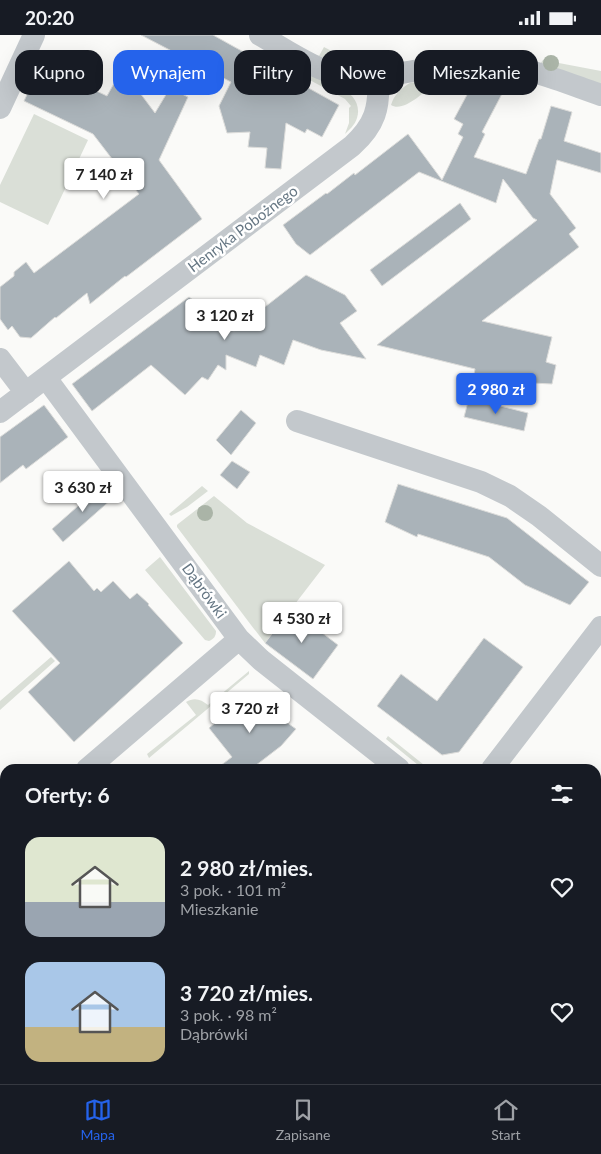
<!DOCTYPE html>
<html lang="pl">
<meta charset="utf-8">
<style>
:root{--surface:#171b24;--page:#242831;--text:#f1f3f6;--muted:#9ea1a6;--line:#363941;--accent:#2563eb}
body{margin:0;font-family:Lato,sans-serif;background:var(--page);color:var(--text);height:100vh;display:flex;flex-direction:column;font-size:19px;white-space:nowrap}
*{box-sizing:border-box;margin:0}
p{font-size:16px;color:var(--muted)}
.icon{flex:none;width:28px;height:28px;fill:none;stroke:currentColor;stroke-width:2;stroke-linecap:round;stroke-linejoin:round}
.map{position:relative;flex:1;overflow:hidden}
.details{position:absolute;left:0px;top:729px;width:601px;height:321px;display:flex;flex-direction:column;background:var(--surface);border-radius:15px 15px 0 0;box-shadow:0 5px 20px #0002}
.details>*{flex:none}
.hud{position:absolute;left:15px;top:15px;width:571px;height:45px;display:flex;gap:10px}
.price{position:absolute;translate:-50% -42px;padding:0 11px;border-radius:5px;background:#fff;color:#222;font-size:16px;line-height:32px;filter:drop-shadow(0 1px 2px #0008)}
.price::after{content:'';position:absolute;left:50%;top:30px;width:15px;height:11px;margin-left:-8px;background:inherit;clip-path:polygon(0 0,100% 0,50% 100%)}
.price.active{background:var(--accent);color:#fff}
ul{padding:0;list-style:none}
li{display:flex;align-items:center;gap:15px;height:125px;padding:0 25px}
li span{display:grid;place-items:center;flex:none;width:140px;height:100px;border-radius:15px;color:#555}
li>.icon{margin-inline-start:auto}
span .icon{width:60px;height:60px;fill:#fffc;stroke-width:1}
li b{font-size:21px}
h2{display:flex;justify-content:space-between;align-items:center;height:60px;padding:0 25px;font-size:21px}
.chip{padding:0 18px;border-radius:15px;background:var(--surface);box-shadow:0 5px 20px #0002;font-size:18px;line-height:45px}
.chip.active{background:var(--accent);color:#fff}
.status{display:flex;justify-content:space-between;align-items:center;height:35px;padding:0 25px;background:var(--surface);direction:ltr}
.status svg{height:14px;fill:currentColor}
.menu{display:flex;justify-content:space-around;align-items:center;height:70px;border-top:1px solid var(--line);background:var(--surface);font-size:14px;color:var(--muted)}
.menu a{display:grid;justify-items:center;gap:2px}
.menu .active{color:var(--accent)}
.map>svg:first-child{display:block}
</style>
<div class="status"><b>20:20</b><svg viewBox="0 0 49 12"><path d="M0 12V9h3v3zM5 12V6h3v6zM10 12V3h3v9zM15 12V0h3v12zM26 1h20v11H26zM47 4h2v5h-2z"/></svg></div>
<div class="map">
<svg width="601" height="1049" viewBox="0 0 601 1049">
<rect width="100%" height="100%" fill="#fafaf8"/>
<path fill="#dadfd7" d="M324,12L339,20L355,22V29L351,32L342,30L319,21Z
M543,25L601,36V49L540,29Z
M309,39C327,46 365,56 357,83C355,90 349,95 345,99L349,88V73L351,71L345,64L306,43Z
M467,40L442,59L434,49C424,57 403,78 391,70C394,60 401,53 410,48Z
M34,79L88,105L48,190L0,167V150Z
M202,451L208,456L187,472L171,481L169,479Z
M214,461L247,488L325,530L265,608L251,590L177,492V490L178,489Z
M160,522L216,596C216,601 214,604 209,606L205,605L145,535Z
M51,622L55,626L0,675V666Z
M249,636V639L149,723L147,719L196,680L186,667C194,662 201,664 208,670Z
M388,701L429,734H423L386,704Z
M601,844V885L596,881V849Z"/>
<path fill="#aab3b9" stroke="#dcdcda" d="M141,0H213L339,70L322,102L307,94L305,98L286,88L281,134L265,133L267,113L248,112L250,97L227,98L219,71L231,47Z
M41,30L107,61L122,34L155,78L170,53L188,62L159,125L202,184L126,242L125,241L90,269L87,258L56,283L55,282L31,303L20,302L12,291L8,295L0,284V252L14,241V237L26,227L34,238L139,159L93,99L24,66Z
M475,45L505,53L482,97L485,99L474,122L526,139L539,104H541L551,71L572,77L564,106L601,118V138L557,125L550,159L576,193L569,199L579,212L482,286L552,302L546,327L556,330L552,349L473,345L475,334L377,310L537,185L533,183L503,144L496,168L419,137L310,220L296,209L283,190L326,158L327,159L354,138L355,140L408,99L442,145L463,102L458,99L463,89L454,84Z
M460,168L471,184L382,251L370,235Z
M306,240L345,260L357,276L340,288L366,324L321,315L293,305L284,330L260,320L256,332L226,320V335L218,330L208,345L202,342L185,360L151,330L92,376L72,349L189,262L234,296Z
M469,363L528,378L524,396L464,382Z
M44,370L68,402L26,434L23,430L0,448V402Z
M241,375L256,388L231,420L216,405Z
M232,426L250,437L237,454L220,440Z
M103,449L113,463L63,507L52,494Z
M398,449L507,483L589,547L570,570L525,550L489,522L418,499L417,502L385,487Z
M69,526L94,556L97,553L101,557L113,546L130,564L137,558L149,569L148,570L183,608L74,707L28,657L60,628L12,576Z
M291,574L338,610L313,644L265,608Z
M484,603L523,632L459,717L442,720L377,671L401,639L437,666Z
M249,659L282,684L296,694L281,711L251,734H216L232,722L209,693Z"/>
<g fill="none" stroke-linecap="round" stroke-linejoin="round">
<g stroke="#b5babe" stroke-width="30">
<path id="major" d="M596,833L601,828
M240,1049L250,1045"/>
</g>
<path stroke="#c3c8cc" stroke-width="22" d="M260,0C288,16 317,37 349,42C367,45 384,41 402,38C431,33 462,26 492,29C529,32 566,48 601,60
M0,73L34,0
M0,324L26,358
M46,343L239,604L261,625L399,734
M0,377L352,111C375,90 380,73 378,42
M297,386L481,447L510,461L539,481L601,531
M87,734L239,604
M492,734L601,592
M0,805L5,801
M0,889L5,885
M596,898L601,903
M0,979L5,975
M8,1049L12,1045
M57,1049L95,1046L106,1049"/>
<use href="#major" stroke="#fff" stroke-width="28"/>
</g>
<g fill="#aab4a7">
<circle cx="551" cy="28" r="8"/>
<circle cx="205" cy="478" r="8"/>
</g>
<g text-anchor="middle" stroke-width="5" stroke-linejoin="round" paint-order="stroke">
<g font-size="15" fill="#657683" stroke="#fff">
<text transform="translate(243 194) rotate(-37)" y="5">Henryka Pobożnego</text>
<text transform="translate(204 556) rotate(54)" y="5">Dąbrówki</text>
</g>
</g>
</svg>
<b class="price" style="left:104px;top:165px">7 140 zł</b>
<b class="price" style="left:225px;top:306px">3 120 zł</b>
<b class="price active" style="left:496px;top:380px">2 980 zł</b>
<b class="price" style="left:83px;top:478px">3 630 zł</b>
<b class="price" style="left:302px;top:609px">4 530 zł</b>
<b class="price" style="left:250px;top:699px">3 720 zł</b>
<div class="hud">
<a class="chip">Kupno</a>
<a class="chip active">Wynajem</a>
<a class="chip">Filtry</a>
<a class="chip">Nowe</a>
<a class="chip">Mieszkanie</a>
</div>
<section class="details">
<h2>Oferty: 6<svg class="icon" aria-label="filters" viewBox="0 0 24 24"><path d="M4 7h16M4 17h16"/><circle cx="9" cy="7" r="2"/><circle cx="15" cy="17" r="2"/></svg></h2>
<ul>
<li><span style="background:linear-gradient(#dfe7d0 65%,#9aa5b1 0)"><svg class="icon" aria-label="home" viewBox="0 0 24 24"><path d="M3 11l9-7 9 7M6 9v11h12V9"/></svg></span><div><b>2 980 zł/mies.</b><p>3 pok. · 101 m²</p><p>Mieszkanie</p></div><svg class="icon" aria-label="heart" viewBox="0 0 24 24"><path d="M12 20l-8-8c-3-5 5-10 8-4 3-6 11-1 8 4z"/></svg></li>
<li><span style="background:linear-gradient(#a9c7e8 65%,#c2b280 0)"><svg class="icon" aria-label="home" viewBox="0 0 24 24"><path d="M3 11l9-7 9 7M6 9v11h12V9"/></svg></span><div><b>3 720 zł/mies.</b><p>3 pok. · 98 m²</p><p>Dąbrówki</p></div><svg class="icon" aria-label="heart" viewBox="0 0 24 24"><path d="M12 20l-8-8c-3-5 5-10 8-4 3-6 11-1 8 4z"/></svg></li>
</ul>
</section>
</div>
<nav class="menu">
<a class="active"><svg class="icon" aria-label="map" viewBox="0 0 24 24"><path d="M3 6l6-2 6 2 6-2v14l-6 2-6-2-6 2zM9 4v14M15 6v14"/></svg>Mapa</a>
<a><svg class="icon" aria-label="saved" viewBox="0 0 24 24"><path d="M7 4h10v16l-5-4-5 4z"/></svg>Zapisane</a>
<a><svg class="icon" aria-label="home" viewBox="0 0 24 24"><path d="M3 11l9-7 9 7M6 9v11h12V9"/></svg>Start</a>
</nav>
